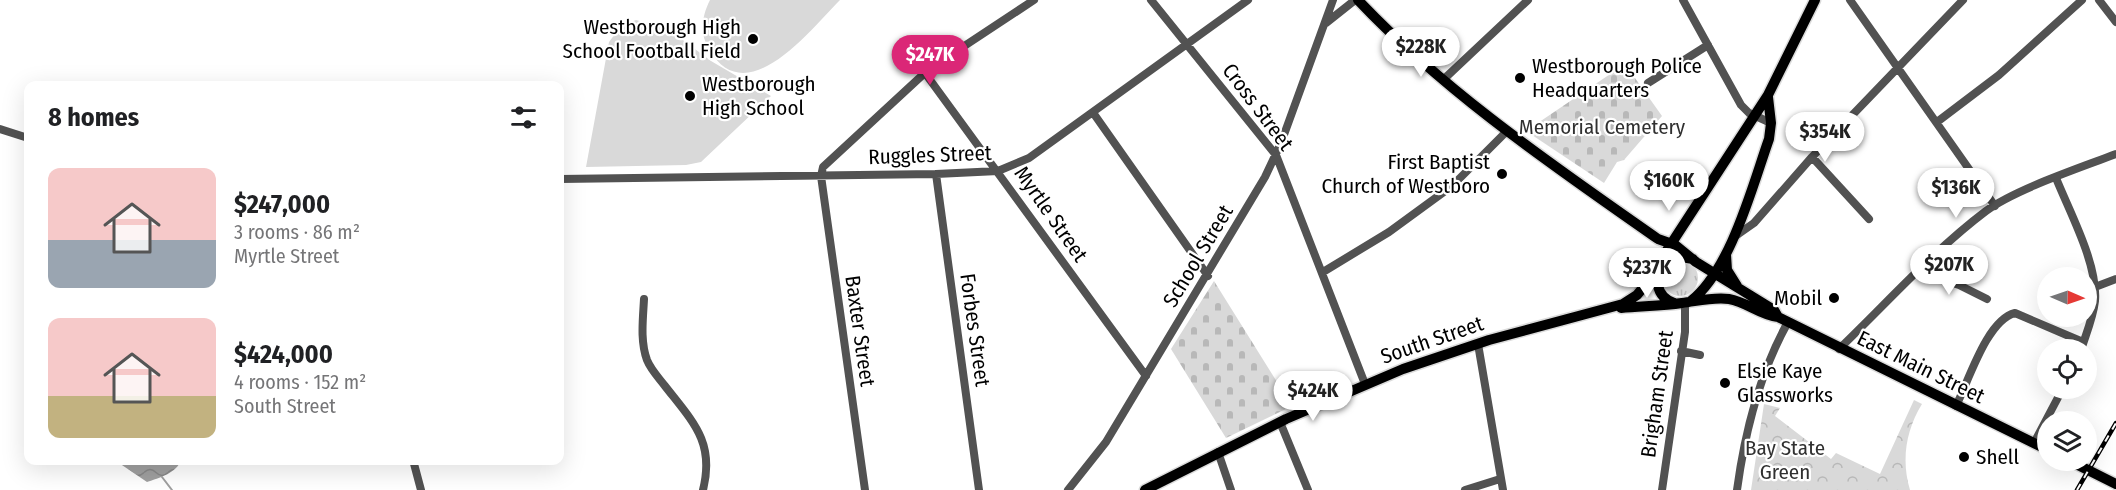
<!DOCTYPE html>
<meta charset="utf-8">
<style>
:root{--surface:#fff;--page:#f6f6f6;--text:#202124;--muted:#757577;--accent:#db2777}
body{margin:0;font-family:"Fira Sans Condensed",sans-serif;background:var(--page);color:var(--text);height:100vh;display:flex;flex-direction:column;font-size:22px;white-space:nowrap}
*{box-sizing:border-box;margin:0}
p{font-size:20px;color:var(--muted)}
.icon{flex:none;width:33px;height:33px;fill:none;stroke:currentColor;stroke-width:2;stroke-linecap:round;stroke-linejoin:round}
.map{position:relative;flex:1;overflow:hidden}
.sheet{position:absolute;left:24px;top:81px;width:540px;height:384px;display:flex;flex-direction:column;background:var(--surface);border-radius:12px;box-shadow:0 6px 24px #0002}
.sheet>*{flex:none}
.needle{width:39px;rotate:92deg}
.tools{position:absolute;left:2037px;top:267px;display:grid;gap:12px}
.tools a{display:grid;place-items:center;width:60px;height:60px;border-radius:50%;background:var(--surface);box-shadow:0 6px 24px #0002;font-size:30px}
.price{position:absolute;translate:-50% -51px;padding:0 14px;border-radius:21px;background:#fff;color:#222;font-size:20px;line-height:39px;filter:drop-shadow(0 2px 3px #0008)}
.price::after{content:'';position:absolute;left:50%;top:36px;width:18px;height:14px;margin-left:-9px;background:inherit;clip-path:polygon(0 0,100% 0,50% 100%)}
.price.on{background:var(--accent);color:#fff}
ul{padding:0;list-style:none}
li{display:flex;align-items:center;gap:18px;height:150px;padding:0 24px}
li span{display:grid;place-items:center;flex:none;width:168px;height:120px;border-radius:12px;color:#555}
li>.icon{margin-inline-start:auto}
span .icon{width:72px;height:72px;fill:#fffc;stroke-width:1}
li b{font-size:26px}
h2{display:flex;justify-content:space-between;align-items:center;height:72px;padding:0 24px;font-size:26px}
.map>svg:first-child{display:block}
</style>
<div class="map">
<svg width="2116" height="490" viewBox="0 0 2116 490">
<defs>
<pattern id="grass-tufts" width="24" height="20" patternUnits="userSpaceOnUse" patternTransform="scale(1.5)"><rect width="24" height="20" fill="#d9d9d9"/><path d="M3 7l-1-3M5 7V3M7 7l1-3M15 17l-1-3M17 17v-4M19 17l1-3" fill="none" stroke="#b8b8b8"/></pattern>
<pattern id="cemetery-stones" width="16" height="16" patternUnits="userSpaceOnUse" patternTransform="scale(1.5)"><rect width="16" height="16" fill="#d9d9d9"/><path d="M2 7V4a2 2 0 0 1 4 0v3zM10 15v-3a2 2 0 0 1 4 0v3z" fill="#b8b8b8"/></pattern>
<pattern id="park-crowns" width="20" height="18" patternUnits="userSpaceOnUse" patternTransform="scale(1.5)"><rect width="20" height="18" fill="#d9d9d9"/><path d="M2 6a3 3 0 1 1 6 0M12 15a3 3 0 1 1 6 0" fill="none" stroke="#b8b8b8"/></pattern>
<pattern id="water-waves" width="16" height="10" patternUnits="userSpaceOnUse" patternTransform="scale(1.5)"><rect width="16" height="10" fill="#a0a0a0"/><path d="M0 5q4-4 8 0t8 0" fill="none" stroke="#888"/></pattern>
</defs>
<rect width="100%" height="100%" fill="#fff"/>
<path fill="url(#grass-tufts)" d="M1662 278a18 18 0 1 1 36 0a18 18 0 1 1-36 0Z"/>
<path fill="url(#cemetery-stones)" d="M1625,64L1662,116L1624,160L1617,162L1604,183L1526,131Z
M1214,281L1292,406L1226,438L1171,349Z"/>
<path fill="url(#park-crowns)" d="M1914,400L1922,404C1906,430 1901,460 1910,490H1751L1764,404L1780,408L1775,416L1831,459L1836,453L1880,474Z"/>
<path fill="#d9d9d9" d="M710,0H840C811,29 746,114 709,49C699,33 702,16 710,0Z
M636,20L668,29L711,61L771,96L701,162L686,165L586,167L609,42L621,26Z"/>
<path fill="url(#water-waves)" d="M181,460C177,473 159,478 147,482L116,461Z"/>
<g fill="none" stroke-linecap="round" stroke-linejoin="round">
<path stroke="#a0a0a0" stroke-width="2" d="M162,477L172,490"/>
<g stroke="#dbdbdb" stroke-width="13">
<path id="major" d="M1358,0C1446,93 1554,166 1658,239L1675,245L1696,262L1774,310L1778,317
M1726,254L1727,270L1737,286
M1659,265L1676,256L1693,259
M1691,301C1731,269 1752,187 1769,139L1771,123L1768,97
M1674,303C1654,296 1656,278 1660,261L1768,95L1815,0
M1621,308C1641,306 1662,306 1682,303C1698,301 1712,297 1729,299C1747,302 1760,315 1778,317L2048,450
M2068,460L2116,484
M1145,490L1286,419L1403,369L1489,340L1623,304L1637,295L1656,272"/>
</g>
<path stroke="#525252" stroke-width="8" d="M1151,0L1276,155L1365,384
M1683,0L1741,105L1749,113L1771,123
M1850,0L1995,206
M2099,0L2116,22
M1326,23L1355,0
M925,73L1146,376
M1444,79L1528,0
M1648,83L1708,45
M1094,114L1208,276
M1937,122L1999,75L2082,0
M0,129L28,138
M1812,157L1869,219
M936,174L979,490
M2056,178C2070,213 2098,264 2095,301C2093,318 2086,334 2081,350
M560,179L936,174L998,171L1029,158L1248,0
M1734,237L1754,223L1812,157L1963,0
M1323,272L1389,232L1452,186L1507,131
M1918,272L1959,285L1987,299
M2095,287L2116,279
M644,299C643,319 640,341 647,360C651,370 659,378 665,386C693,422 715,442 703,490
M1478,344L1503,490
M1839,349C1887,303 1933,251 1986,211C2016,189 2080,168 2116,154
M1681,351L1700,355
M1956,406C1969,380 1987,320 2015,313L2083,342
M1280,422L1308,490
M2034,443L2063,388
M1218,452L1231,490
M413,460L421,490
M865,490L821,176L823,167L928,70L1034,0
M1068,490L1106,442L1265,177L1281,143L1333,0
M1465,490L1500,479
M1662,490L1685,332V303
M1737,490C1745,431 1759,374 1788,322"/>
<use href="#major" stroke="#000" stroke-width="10"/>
<g stroke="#000" stroke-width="4.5">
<path id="rail" d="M2077,490L2116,423"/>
</g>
<use href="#rail" stroke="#fff" stroke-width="2" stroke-dasharray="7" stroke-linecap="butt"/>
</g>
<g fill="#000" stroke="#fff" stroke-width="2">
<circle cx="753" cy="39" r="6"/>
<circle cx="1520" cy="78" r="6"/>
<circle cx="690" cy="96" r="6"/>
<circle cx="1502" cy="174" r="6"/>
<circle cx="1834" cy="298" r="6"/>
<circle cx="1725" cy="383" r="6"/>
<circle cx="1964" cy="457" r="6"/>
</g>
<g text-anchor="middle" stroke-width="4.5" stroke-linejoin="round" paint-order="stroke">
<g font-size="21" fill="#000" stroke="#fff" text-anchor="start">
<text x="741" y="34" text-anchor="end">Westborough High<tspan x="741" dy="24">School Football Field</tspan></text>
<text x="1532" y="73">Westborough Police<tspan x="1532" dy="24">Headquarters</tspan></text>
<text x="702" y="91">Westborough<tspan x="702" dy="24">High School</tspan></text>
<text x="1490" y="169" text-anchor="end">First Baptist<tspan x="1490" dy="24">Church of Westboro</tspan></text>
<text x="1822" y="305" text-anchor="end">Mobil</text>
<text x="1737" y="378">Elsie Kaye<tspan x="1737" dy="24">Glassworks</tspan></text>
<text x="1976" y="464">Shell</text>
</g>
<g font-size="21" fill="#000" stroke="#fff">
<text transform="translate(1258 107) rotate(53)" y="7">Cross Street</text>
<text transform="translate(930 155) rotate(-2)" y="7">Ruggles Street</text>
<text transform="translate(1051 214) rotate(55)" y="7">Myrtle Street</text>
<text transform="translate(1198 256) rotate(-59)" y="7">School Street</text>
<text transform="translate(975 330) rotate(82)" y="7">Forbes Street</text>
<text transform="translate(860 331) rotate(82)" y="7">Baxter Street</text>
<text transform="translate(1432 340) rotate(-19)" y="7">South Street</text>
<text transform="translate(1921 367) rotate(26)" y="7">East Main Street</text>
<text transform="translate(1657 394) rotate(-82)" y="7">Brigham Street</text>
</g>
<g font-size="21" fill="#303030" stroke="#fff">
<text x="1602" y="134">Memorial Cemetery</text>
<text x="1785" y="455">Bay State<tspan x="1785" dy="24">Green</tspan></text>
</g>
</g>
</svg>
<div class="tools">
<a><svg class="needle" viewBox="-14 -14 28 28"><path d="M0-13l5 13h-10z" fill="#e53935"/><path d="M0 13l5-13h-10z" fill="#757577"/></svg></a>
<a><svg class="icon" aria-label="locate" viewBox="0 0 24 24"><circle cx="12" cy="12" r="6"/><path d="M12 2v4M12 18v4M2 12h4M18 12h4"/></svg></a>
<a><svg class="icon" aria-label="layers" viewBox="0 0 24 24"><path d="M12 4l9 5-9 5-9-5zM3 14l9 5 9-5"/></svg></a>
</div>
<b class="price" style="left:1421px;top:78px">$228K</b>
<b class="price on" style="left:930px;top:86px">$247K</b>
<b class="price" style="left:1825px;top:163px">$354K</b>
<b class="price" style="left:1669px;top:212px">$160K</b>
<b class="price" style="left:1956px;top:219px">$136K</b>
<b class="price" style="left:1949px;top:296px">$207K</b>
<b class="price" style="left:1647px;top:299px">$237K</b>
<b class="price" style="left:1313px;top:422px">$424K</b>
<section class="sheet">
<h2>8 homes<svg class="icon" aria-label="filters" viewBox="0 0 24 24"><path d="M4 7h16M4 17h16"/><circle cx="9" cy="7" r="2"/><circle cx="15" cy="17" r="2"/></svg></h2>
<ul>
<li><span style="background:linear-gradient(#f6c9c9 60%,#9aa5b1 0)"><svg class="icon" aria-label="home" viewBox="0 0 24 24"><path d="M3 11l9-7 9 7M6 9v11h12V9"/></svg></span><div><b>$247,000</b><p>3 rooms · 86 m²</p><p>Myrtle Street</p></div></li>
<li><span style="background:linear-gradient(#f6c9c9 65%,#c2b280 0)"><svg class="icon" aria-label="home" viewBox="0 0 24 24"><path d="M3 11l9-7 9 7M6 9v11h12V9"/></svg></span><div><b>$424,000</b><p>4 rooms · 152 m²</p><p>South Street</p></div></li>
</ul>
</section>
</div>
